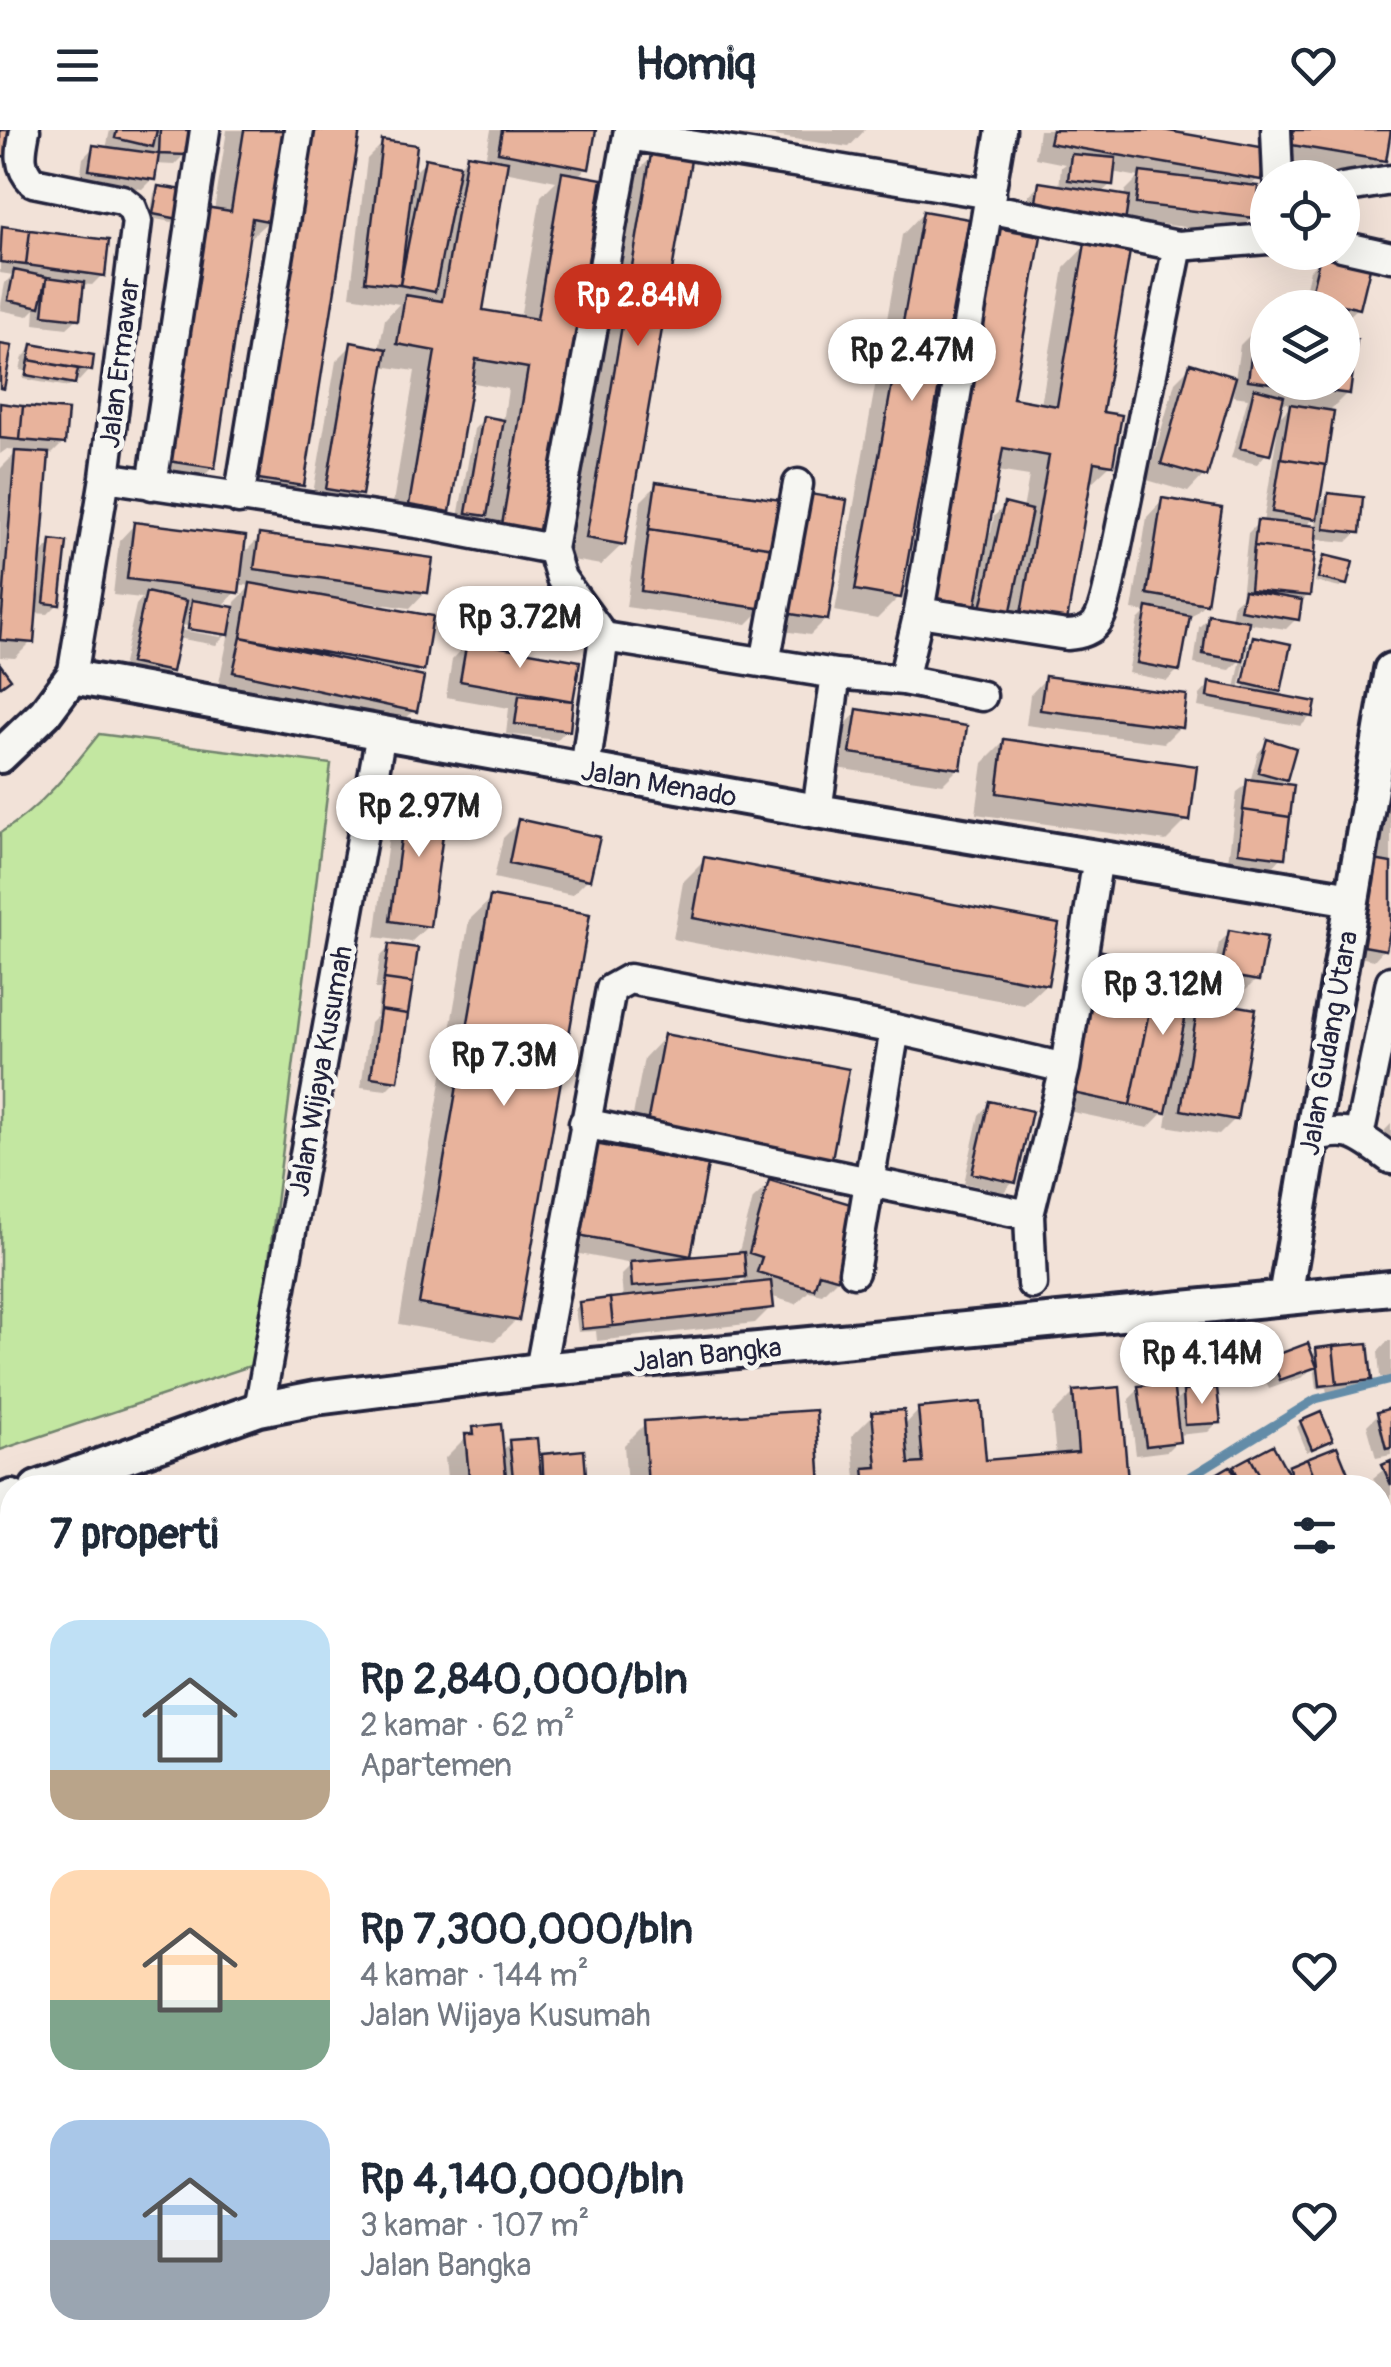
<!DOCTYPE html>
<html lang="id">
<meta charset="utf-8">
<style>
:root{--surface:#fff;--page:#f2f2f3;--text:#1f2937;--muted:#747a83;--accent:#c8321e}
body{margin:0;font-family:Pangolin,sans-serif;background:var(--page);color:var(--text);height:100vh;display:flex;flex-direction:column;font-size:38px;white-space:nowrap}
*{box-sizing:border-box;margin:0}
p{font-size:32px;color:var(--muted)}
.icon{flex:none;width:55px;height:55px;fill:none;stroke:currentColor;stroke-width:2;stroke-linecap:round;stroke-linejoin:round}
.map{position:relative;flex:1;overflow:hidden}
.details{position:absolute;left:0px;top:1345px;width:1392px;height:892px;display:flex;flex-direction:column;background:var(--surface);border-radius:40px 40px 0 0;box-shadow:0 10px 40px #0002}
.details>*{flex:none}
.controls{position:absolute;left:1250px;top:30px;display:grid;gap:20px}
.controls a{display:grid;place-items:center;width:110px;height:110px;border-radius:50%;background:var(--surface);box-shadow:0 10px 40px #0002;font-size:50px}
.price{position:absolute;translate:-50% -85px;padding:0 22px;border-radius:35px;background:#fff;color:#222;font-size:32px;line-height:65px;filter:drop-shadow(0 2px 5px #0008)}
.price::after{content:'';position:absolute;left:50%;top:60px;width:30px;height:22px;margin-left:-15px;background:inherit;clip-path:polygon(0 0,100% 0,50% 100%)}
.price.selected{background:var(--accent);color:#fff}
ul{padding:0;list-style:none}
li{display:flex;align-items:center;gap:30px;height:250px;padding:0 50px}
li span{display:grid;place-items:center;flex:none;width:280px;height:200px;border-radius:30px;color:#555}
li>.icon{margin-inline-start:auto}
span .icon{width:120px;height:120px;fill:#fffc;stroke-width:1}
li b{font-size:42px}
h2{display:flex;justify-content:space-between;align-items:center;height:120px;padding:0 50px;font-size:42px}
header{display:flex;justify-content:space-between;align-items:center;height:130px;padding:0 50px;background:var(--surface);font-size:45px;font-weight:800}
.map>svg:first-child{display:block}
</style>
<header><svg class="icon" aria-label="menu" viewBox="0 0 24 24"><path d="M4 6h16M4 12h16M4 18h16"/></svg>Homiq<svg class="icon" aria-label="heart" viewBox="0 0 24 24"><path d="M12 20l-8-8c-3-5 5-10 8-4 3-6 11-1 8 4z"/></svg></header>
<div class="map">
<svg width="1391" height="2237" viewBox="0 0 1391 2237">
<rect width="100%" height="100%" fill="#f2e2d8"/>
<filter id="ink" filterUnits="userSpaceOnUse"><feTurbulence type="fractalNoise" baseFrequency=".01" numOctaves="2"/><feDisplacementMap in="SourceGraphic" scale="20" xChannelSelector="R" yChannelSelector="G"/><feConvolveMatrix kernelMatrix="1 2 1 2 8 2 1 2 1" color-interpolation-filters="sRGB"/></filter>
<g filter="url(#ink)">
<path fill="#efd4c6" d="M262,2225H711L696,2237H245Z"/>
<path fill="#c3e7a1" stroke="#72846e" stroke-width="2.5" d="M99,604L331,634L256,1234L0,1320V703C41,678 70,641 99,604Z
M345,2225H428L436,2237H325Z
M441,2225H589L572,2237H450Z"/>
<path fill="#0003" fill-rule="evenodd" d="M110,0H186L185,24L174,35L155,34L153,48L142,59L80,50L83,28L94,17L106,19Z
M227,0H285L270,90L246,111L213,337L191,359L148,352L214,81Z
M357,0L302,354L280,376L232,368Z
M491,0H593L586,38L577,47L575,246L565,256L540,401L519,422L482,416L488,383L475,396L457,393L474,299L484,289L503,292L508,259L469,252L448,381L426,402L389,396L415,241L381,236L360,364L344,380L311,375L336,231L352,215L379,220L385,189L399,174L350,166L367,29L383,13L410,47L426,31L457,37L468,27L485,30ZM504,41L556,51L541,66L520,188L480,182Z
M733,0H865L849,17Z
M1039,0H1169L1166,3L1262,20L1266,0H1388L1383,30L1362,52L1261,34L1258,48L1249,58L1253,87L1237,103L1123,90L1026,88L1029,65L1040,55L1059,58L1061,37L1065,34L1035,28ZM1112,42L1139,47L1125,61L1124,68L1100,64L1111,54Z
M652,27L623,414L601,435L566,429L631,48Z
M159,59L177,88L172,92L150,88L154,63Z
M923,83L899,467L877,489L835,481L902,105Z
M3,99L102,145L92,155L81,154L78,188L67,198L34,194L35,179L28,186L0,180L5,153L13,145L0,143V101Z
M1085,116L1100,284L1111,334L1089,355L1064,496L1042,518L1000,510L1004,491L971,493L976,472L953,496L915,489L1011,270L1041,275L1064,138ZM997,341L1029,346L1023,380L1005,376L994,386L991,402L987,401Z
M1321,129L1358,178L1347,188L1342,187V178L1301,177L1310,140Z
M1256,199L1268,252L1347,263L1328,282L1316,378L1329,366L1357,402L1347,412L1314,409L1308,465L1299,474L1296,489L1286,499L1246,493L1242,520L1254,509L1279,560L1273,566L1311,586L1301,596L1198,577L1200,565L1210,554L1235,559L1241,529L1230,540L1194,534L1199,497L1209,487L1231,490L1234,473L1241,467L1248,403L1258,393H1263L1279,291H1276L1293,274L1280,272L1267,323L1257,334L1231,328L1248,268L1233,266L1235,253H1232L1204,345L1188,362L1147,350L1175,252L1191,236L1235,249L1240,215ZM1317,385L1316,399L1305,397ZM1248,517H1253L1243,566L1238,565Z
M33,217L89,240L79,251L74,250L69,257L23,249L25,241L20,240L23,227Z
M0,276L63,313L52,324L47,323L38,427L52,413L58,474L48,484L34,483L31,512L15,528L0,527V339L19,320L7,319L0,324Z
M657,355L763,478L747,494L626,477L641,371Z
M1163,370L1205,473L1189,489L1178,540L1167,551L1128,543L1138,490L1146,482L1132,480L1147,387Z
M788,382L826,489L810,505L770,499Z
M135,394L241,426L260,407L426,461L410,478L351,470V474L421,539L413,547L414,580L398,597L218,558L229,502L216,515L177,508L170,541L159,551L121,543L136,475L142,468L113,465L119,411ZM237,454L251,456L235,472L234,480L221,478L236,462ZM176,494L222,502V507L175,499Z
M1325,427L1345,454L1340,458L1315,452L1320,432Z
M468,513L577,533L567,599L557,610L506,604L509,578L446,567L452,530Z
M1046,548L1180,597L1164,613L1026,595L1030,565Z
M858,582L959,638L943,654L836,638L841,598Z
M1391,586V782L1384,819L1374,830L1338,823Z
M1005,611L1188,689L1166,711L976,684L983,633Z
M1268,612L1285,649L1279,655L1282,727L1272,738L1228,732L1237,662L1250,652L1258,623Z
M408,666L428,796L411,812L375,807L392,682Z
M519,692L588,749L572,765L494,748L503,708Z
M705,730L1046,854L1024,875L673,809L683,752Z
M491,769L516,1190L495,1211L399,1194L469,790Z
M1229,803L1256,850L1246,860L1211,854L1219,813Z
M390,817L396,950L386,960L361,957L370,893L376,887L380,859H375L380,827Z
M1200,872L1235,989L1219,1005L1166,996L1169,976L1148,998L1049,977L1183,889Z
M665,906L829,1033L807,1055L705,1035L688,1125L684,1130L738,1125L753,1069L770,1053L838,1148L822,1164L809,1161L796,1174L770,1166L771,1177L755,1193L597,1211L596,1201L578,1202L575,1179L580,1174L623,1169L621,1145L632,1134L564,1121L626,1022L644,928ZM747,1142L743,1156L732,1158Z
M989,974L1014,1051L1004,1062L964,1053L979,985Z
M1391,994V1024L1382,1022L1385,1000Z
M1388,1211H1391V1247H1380L1378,1222Z
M1317,1220L1369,1249L1359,1260L1327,1263L1326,1258L1317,1259L1314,1236L1303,1247L1269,1259L1262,1239L1272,1229L1311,1227Z
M1139,1259L1173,1274L1184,1263L1218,1292L1208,1302L1177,1305V1311L1167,1321L1136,1325L1129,1269Z
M1074,1263L1125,1350L1118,1358H848L856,1349L852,1306L873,1285L903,1297L919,1280L984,1333L1056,1326L1052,1285Z
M1391,1281V1325L1376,1328L1367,1295L1378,1284Z
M1301,1293L1330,1309L1307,1322L1297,1297Z
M645,1294L818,1355L815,1358H621L627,1357L624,1315Z
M474,1299L501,1322L510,1313L537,1332L543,1326L585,1358H448L445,1328Z
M1272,1318L1285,1342L1289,1338L1347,1347L1336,1357L1198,1358Z
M1391,1334V1387L1373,1348Z
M9,1559H12V1617H6L9,1642L0,1652V1568Z
M1380,1588L1391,1605V1703L1380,1701L1389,1634L1380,1640Z
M12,1658V1691L2,1695L0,1662Z
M1391,1707V1737L1384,1736Z
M12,1743V1783L0,1789V1744Z
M1380,1751L1391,1752V1950L1380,1949Z
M12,2009V2099L0,2101V2011Z
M1380,2115L1384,2140L1391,2141V2229L1356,2225H1380Z
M96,2225H127L120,2237H99L92,2229Z
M978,2225H1063L1052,2237H991Z
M1269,2225H1342L1337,2230L1391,2237H1268Z"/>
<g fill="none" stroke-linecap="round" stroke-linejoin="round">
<path stroke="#648ca8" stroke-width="9" d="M1172,1358L1316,1269L1391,1250
M0,1719L12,1714"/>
</g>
<path fill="#e8b39c" stroke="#22223b" stroke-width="2.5" d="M0,0H16L11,27L0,26Z
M117,0H157L153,17L115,8Z
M160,0H189L187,25L159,24Z
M244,0H288L273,92L252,88L215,338L168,331L205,77L231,81Z
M307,0H360L304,356L252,348Z
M502,0H596L589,39L498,22Z
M1052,0H1163L1266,18L1261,50L1049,13Z
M1282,0H1391L1386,31L1280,13Z
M382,10L417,15L400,155L365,151Z
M93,15L159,24L155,50L89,40Z
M467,24L508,31L483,180L537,189L562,42L602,49L577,197L585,198L577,248L569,246L543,402L502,395L528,238L476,229L450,382L409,375L435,221L397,214L405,165L442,171Z
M651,24L691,30L625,415L586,408Z
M1071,24L1116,28L1113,55L1068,50Z
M425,28L460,35L435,162L400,155Z
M1140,42L1258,56L1255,88L1136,74Z
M1039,52L1129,66L1125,93L1035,78Z
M158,56L184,60L179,89L153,84Z
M923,81L969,89L901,468L855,460Z
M2,96L30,100L26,135L0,132Z
M998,98L1041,106L1013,268L1057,276L1085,113L1130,121L1103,282L1122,285L1113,335L1094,332L1066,497L1020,489L1049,326L1003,318L976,475L935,468Z
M30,100L109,110L105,146L26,135Z
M1320,126L1370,138L1360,179L1310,167Z
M14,140L47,147L40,177L8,170Z
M47,147L84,152L80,189L43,185Z
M1255,196L1268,198V252H1342V208L1357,210L1350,264L1248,250Z
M351,212L387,219L362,365L326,359Z
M0,214L12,216L4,259L0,258Z
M32,214L94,225L92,241L29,230Z
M29,230L78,239L75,254L26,245Z
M1190,233L1236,247L1207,347L1161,334Z
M1254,258L1284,266L1270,325L1240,318Z
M0,273L23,276L20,310L0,308Z
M1290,274L1334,281L1326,335L1281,328Z
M23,276L68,280L65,314L20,310Z
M483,286L504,290L487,386L466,383Z
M15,321L49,323L34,513L0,510Z
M1281,328L1326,335L1317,389L1272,382Z
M656,352L781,370L774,418L649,399Z
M804,363L847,370L828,490L785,483Z
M1328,363L1363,367L1360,403L1324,399Z
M1162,368L1222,378L1207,474L1147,464Z
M1004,373L1032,380L1009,490L980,483Z
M1257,390L1317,396L1315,423L1254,416Z
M134,392L246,406L239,463L127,449Z
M649,399L774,418L765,479L641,461Z
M259,404L433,428L428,463L254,439Z
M51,410L67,412L60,475L44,473Z
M1254,416L1315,423L1310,466L1250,460Z
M1324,425L1353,432L1347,455L1318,448Z
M250,453L433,486L424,541L241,507Z
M1244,460L1302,470L1299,490L1240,480Z
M146,462L187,471L172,542L130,533Z
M192,470L234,477L229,505L188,499Z
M1147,477L1190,486L1180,541L1137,533Z
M1208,484L1249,491L1243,531L1203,524Z
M1253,506L1291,514L1281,562L1243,553Z
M241,507L424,547L417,582L233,542Z
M467,511L580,531L573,571L460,551Z
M0,534L11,549L0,557Z
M1045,546L1187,565L1183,598L1040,580Z
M1209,552L1316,572L1313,587L1207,567Z
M519,565L573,571L570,601L515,594Z
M857,579L967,596L961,639L850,623Z
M1004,609L1197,636L1190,691L997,663Z
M1267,609L1296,618L1287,650L1258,642Z
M1247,649L1294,655L1290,687L1243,680Z
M407,663L448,669L430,797L390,791Z
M1243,680L1290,687L1285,728L1238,722Z
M518,689L600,707L590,750L509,733Z
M704,727L1059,794L1048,855L693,788Z
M1363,728L1391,733V796L1386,820L1347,813Z
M490,766L590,784L519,1191L419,1174Z
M1229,800L1267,807L1259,851L1220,844Z
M389,814L418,818L413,853L384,849Z
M1093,819L1159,833L1130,975L1064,961Z
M1159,833L1195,840L1166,983L1130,975Z
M384,849L413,853L408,884L380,880Z
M1199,869L1256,879L1237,990L1181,980Z
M380,880L408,884L398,951L371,947Z
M664,904L849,939L831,1034L646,999Z
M989,971L1032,981L1016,1053L972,1043Z
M595,1014L708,1035L691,1126L578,1105Z
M769,1050L861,1077L840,1149L819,1143L814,1159L757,1142L762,1127L749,1123Z
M744,1122L746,1147L632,1157L630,1132Z
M771,1151L774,1178L613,1196L610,1168Z
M610,1168L613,1196L582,1199L579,1172Z
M1308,1213L1317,1237L1280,1250L1271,1227Z
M1368,1213L1372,1250L1337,1254L1333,1216Z
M1333,1216L1337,1254L1320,1256L1316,1218Z
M1173,1252L1180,1312L1146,1316L1138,1256Z
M1120,1257L1128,1351L1052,1358H866L864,1338L877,1337L872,1282L904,1280L909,1334L923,1333L918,1278L981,1272L986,1330L1078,1322L1073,1261Z
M1217,1258L1221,1293L1185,1295L1183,1261Z
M1391,1278V1318L1386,1319L1377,1282Z
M816,1280L821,1356L648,1358L644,1291Z
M1321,1282L1333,1310L1312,1319L1300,1291Z
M501,1294L507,1358H470L465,1304H474L473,1297Z
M537,1308L542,1358H514L509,1310Z
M1273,1315L1296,1358H1267L1250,1327Z
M1337,1316L1350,1348L1319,1358L1307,1328Z
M584,1320L587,1358H544L542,1324Z
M1250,1327L1263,1352L1253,1358H1244L1233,1336Z
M1307,1328L1319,1358H1297L1288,1336Z
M1391,1331V1355L1382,1335Z
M1230,1336L1242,1358H1210L1206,1350Z
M641,1353L642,1358H599Z
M8,1557H12V1608Z
M2,1574L12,1643L0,1645V1575Z
M1380,1584L1391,1600V1630L1380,1637Z
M12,1655V1690L6,1692L0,1675V1660Z
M9,1737L12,1745V1780L0,1786V1741Z
M1380,1749L1391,1750V1796L1380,1795Z
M1381,1807L1391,1808V1928L1380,1927Z
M0,1953L8,1999L0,2000Z
M12,2006V2042L5,2043L0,2008Z
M0,2039L1,2048L12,2047V2063L0,2064Z
M12,2069V2091L0,2093V2071Z
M1380,2113L1389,2114L1386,2138H1391V2206L1380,2205Z
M12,2182V2225H60L62,2237H0V2183Z
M97,2225H131L133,2228L123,2237H107Z
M1011,2225H1066L1055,2237H1024Z
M1292,2225H1320L1391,2234V2237H1290Z"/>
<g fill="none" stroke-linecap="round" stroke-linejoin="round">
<g stroke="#22223b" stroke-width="21">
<path id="service" d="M1380,1484L1391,1501
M1380,1950L1391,1951"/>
</g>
<g stroke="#22223b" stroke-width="35">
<path id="minor" d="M25,0C21,21 17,36 33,52L122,70L132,78L137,91L105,347L72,547
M1276,0L1278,48
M628,5L991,64
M1342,58L1391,50
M988,78L1178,116L1268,109
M1342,116L1391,127
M105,347L422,394L552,419
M152,355L205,0
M239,369L299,0
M919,482L1067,505C1099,503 1101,488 1108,460L1178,116
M604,507L836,544L903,550L982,566
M765,533L798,354
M903,550L919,482L1001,0
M585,640L604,507L561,448L552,419L629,0
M817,681L836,544
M584,993L1029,1085L1065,938L1098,727
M1359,1006L1391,851
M1312,1007C1352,996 1359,1006 1391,1029
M1029,1085L1032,1154
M854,1142L895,899
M540,1240L611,859L629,849L895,899L1065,938
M259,1279L381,603
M0,1521H12
M0,1834L12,1830
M1380,2032L1391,2034
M0,2157L12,2154
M770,2237L780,2225"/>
</g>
<g stroke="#22223b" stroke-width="40">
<path id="tertiary" d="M0,626L45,583L72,547L817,681L1352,769
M1285,1167L1391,540
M37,1358L259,1279L315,1268L540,1240L1391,1158
M0,1372L12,1367
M1380,1442L1391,1435
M209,2237L226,2225"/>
</g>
<use href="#service" stroke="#f6f6f2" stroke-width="14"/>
<use href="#minor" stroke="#f6f6f2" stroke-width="28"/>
<use href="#tertiary" stroke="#f6f6f2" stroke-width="32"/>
</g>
</g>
<g text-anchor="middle" stroke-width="10" stroke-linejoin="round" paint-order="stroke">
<g font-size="28" fill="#22223b" stroke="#f6f6f2">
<text transform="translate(119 233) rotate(-83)" y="10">Jalan Ermawar</text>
<text transform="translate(659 653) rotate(10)" y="10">Jalan Menado</text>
<text transform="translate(1328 913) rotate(-80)" y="10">Jalan Gudang Utara</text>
<text transform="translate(320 941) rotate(-80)" y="10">Jalan Wijaya Kusumah</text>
<text transform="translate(707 1224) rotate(-6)" y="10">Jalan Bangka</text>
</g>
</g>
</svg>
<div class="controls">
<a><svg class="icon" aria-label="locate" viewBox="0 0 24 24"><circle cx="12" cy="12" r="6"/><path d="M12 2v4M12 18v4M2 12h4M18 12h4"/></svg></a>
<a><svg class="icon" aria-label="layers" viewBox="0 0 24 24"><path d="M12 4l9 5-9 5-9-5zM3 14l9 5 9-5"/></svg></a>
</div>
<b class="price selected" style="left:638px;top:219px">Rp 2.84M</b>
<b class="price" style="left:912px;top:274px">Rp 2.47M</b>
<b class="price" style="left:520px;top:541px">Rp 3.72M</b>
<b class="price" style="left:419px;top:730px">Rp 2.97M</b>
<b class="price" style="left:1163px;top:908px">Rp 3.12M</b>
<b class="price" style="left:504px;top:979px">Rp 7.3M</b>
<b class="price" style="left:1202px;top:1277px">Rp 4.14M</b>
<section class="details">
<h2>7 properti<svg class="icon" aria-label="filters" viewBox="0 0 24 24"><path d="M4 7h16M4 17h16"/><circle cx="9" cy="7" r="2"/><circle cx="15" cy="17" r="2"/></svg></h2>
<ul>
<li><span style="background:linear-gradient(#bfe0f5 75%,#b9a48a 0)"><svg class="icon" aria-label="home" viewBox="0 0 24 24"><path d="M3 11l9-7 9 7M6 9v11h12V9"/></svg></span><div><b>Rp 2,840,000/bln</b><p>2 kamar · 62 m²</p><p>Apartemen</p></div><svg class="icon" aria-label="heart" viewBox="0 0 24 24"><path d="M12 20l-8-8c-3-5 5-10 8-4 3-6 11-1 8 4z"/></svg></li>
<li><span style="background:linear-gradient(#ffd9b3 65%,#7fa58c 0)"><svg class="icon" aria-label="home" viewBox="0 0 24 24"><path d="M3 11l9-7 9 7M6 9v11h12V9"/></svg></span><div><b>Rp 7,300,000/bln</b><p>4 kamar · 144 m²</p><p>Jalan Wijaya Kusumah</p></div><svg class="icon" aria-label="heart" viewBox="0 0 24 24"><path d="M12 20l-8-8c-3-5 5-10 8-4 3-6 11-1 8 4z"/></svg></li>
<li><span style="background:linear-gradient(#a9c7e8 60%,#9aa5b1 0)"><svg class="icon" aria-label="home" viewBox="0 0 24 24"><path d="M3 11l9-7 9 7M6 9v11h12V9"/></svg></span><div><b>Rp 4,140,000/bln</b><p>3 kamar · 107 m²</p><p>Jalan Bangka</p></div><svg class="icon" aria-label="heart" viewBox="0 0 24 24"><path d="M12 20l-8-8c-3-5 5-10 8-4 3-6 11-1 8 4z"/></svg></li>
</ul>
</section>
</div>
